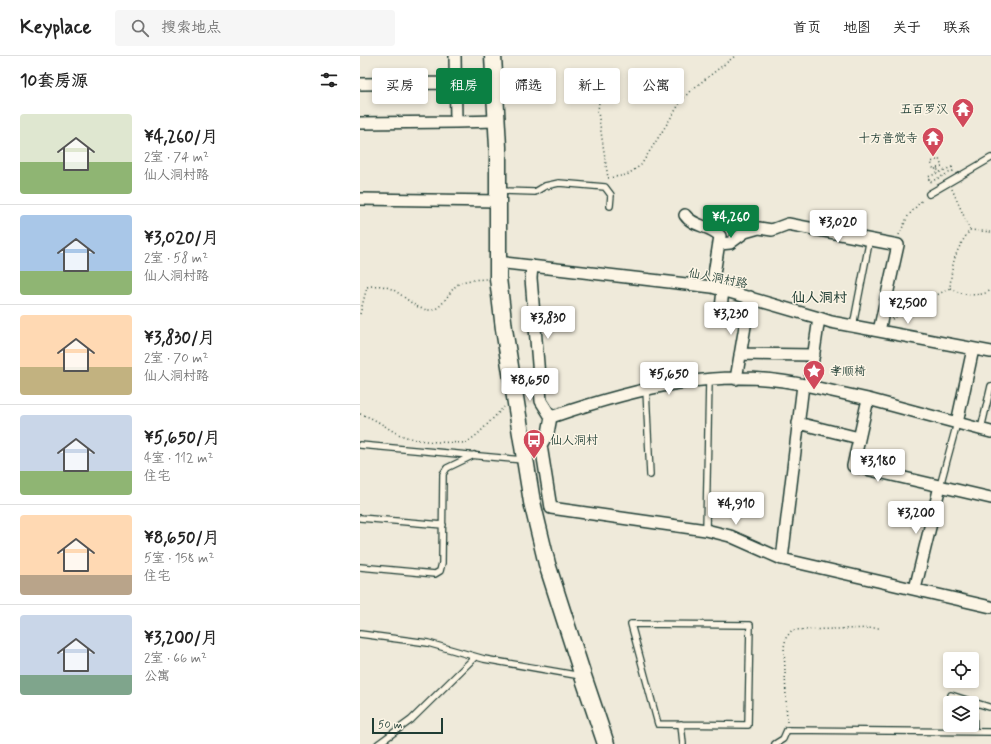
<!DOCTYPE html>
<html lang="zh">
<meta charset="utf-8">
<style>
:root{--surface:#fff;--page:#f6f6f6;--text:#222;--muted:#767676;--line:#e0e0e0;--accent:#0b8043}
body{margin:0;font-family:Mynerve,"LXGW WenKai TC",sans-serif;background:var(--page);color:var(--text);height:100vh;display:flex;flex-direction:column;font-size:15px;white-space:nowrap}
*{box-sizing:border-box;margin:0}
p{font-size:13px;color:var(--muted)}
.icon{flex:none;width:22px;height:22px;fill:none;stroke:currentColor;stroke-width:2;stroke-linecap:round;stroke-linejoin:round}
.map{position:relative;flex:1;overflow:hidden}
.side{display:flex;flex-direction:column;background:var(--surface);width:360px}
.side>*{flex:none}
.hud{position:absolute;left:12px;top:12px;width:380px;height:36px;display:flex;gap:8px}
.buttons{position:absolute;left:583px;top:596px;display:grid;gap:8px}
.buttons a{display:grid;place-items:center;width:36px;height:36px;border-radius:4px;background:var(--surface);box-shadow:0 2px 6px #0003;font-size:20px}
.scale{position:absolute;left:12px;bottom:10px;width:71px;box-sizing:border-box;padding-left:4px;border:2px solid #1f3d34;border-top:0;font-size:11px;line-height:14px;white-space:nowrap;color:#1f3d34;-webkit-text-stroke:3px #fcf5e5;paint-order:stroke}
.price{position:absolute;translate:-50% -34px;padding:0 9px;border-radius:4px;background:#fff;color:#222;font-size:13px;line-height:26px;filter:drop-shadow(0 1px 2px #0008)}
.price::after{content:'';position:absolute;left:50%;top:24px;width:12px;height:9px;margin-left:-6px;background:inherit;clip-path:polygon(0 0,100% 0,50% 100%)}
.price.current{background:var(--accent);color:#fff}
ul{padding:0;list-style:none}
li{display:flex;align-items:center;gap:12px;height:100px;padding:0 20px}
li+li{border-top:1px solid var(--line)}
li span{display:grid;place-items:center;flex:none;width:112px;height:80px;border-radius:4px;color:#555}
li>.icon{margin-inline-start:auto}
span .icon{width:48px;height:48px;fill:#fffc;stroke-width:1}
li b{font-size:17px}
h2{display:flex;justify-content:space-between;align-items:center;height:48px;padding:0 20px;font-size:17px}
.pill{padding:0 14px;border-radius:4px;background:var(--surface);box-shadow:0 2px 6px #0003;font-size:14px;line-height:36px}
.pill.current{background:var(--accent);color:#fff}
header{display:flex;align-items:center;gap:24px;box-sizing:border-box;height:56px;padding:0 20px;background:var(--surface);border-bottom:1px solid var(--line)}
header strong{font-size:19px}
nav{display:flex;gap:22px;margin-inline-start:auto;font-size:14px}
.search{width:280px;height:36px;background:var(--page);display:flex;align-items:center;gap:10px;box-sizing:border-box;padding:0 14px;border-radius:4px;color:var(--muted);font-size:15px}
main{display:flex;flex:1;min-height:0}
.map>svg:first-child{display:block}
</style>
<header>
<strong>Keyplace</strong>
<div class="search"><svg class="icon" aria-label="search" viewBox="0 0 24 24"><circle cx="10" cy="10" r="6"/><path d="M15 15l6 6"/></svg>搜索地点</div>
<nav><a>首页</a><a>地图</a><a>关于</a><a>联系</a></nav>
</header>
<main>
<section class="side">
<h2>10套房源<svg class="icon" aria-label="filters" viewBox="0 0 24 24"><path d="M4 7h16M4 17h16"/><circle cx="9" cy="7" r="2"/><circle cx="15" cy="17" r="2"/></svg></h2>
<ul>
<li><span style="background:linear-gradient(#dfe7d0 60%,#8fb573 0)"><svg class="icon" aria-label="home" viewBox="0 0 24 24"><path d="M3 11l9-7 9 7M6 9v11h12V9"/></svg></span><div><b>¥4,260/月</b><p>2室 · 74 m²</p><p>仙人洞村路</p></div></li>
<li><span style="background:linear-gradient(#a9c7e8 70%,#8fb573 0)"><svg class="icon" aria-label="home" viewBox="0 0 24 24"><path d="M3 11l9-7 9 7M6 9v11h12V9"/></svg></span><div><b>¥3,020/月</b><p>2室 · 58 m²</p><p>仙人洞村路</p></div></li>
<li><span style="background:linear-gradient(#ffd9b3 65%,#c2b280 0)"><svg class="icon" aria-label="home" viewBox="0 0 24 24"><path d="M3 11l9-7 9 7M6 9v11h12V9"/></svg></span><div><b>¥3,830/月</b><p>2室 · 70 m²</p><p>仙人洞村路</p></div></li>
<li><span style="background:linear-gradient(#c9d6e8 70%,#8fb573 0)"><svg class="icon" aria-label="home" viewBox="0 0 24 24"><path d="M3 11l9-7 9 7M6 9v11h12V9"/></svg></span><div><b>¥5,650/月</b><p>4室 · 112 m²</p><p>住宅</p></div></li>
<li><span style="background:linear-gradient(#ffd9b3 75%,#b9a48a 0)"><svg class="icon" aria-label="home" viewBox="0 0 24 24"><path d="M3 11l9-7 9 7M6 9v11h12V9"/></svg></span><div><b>¥8,650/月</b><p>5室 · 158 m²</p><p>住宅</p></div></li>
<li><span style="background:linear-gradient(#c9d6e8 75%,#7fa58c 0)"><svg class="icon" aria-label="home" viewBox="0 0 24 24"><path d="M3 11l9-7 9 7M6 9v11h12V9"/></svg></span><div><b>¥3,200/月</b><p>2室 · 66 m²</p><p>公寓</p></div></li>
</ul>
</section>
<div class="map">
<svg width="631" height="688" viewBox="0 0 631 688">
<rect width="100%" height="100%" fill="#efeada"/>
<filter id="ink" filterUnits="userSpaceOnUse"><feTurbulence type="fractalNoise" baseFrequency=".025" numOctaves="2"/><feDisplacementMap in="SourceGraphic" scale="8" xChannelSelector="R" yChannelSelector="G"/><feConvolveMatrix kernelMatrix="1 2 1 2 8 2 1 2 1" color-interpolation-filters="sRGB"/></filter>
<g filter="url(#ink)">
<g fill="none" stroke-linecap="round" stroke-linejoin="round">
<g stroke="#1f3d34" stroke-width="8">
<path id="lane" d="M139,135L175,136L185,130L199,127L245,131L251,139L250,150
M569,138L631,102
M493,270L510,182
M286,333L290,419
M621,373L631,330
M0,389L163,404
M580,430L597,367
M0,462L83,469
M346,474L349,324
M0,511L75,518L80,515L82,507L83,418L87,412L114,399
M271,568L390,569L388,669L298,668Z
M0,578L68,587L124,603L221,620
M591,639L613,646L614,676
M613,646L629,651
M321,668L323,688
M18,688L51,664L115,601
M415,688L423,683L427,674L631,676"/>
</g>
<g stroke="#1f3d34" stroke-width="14">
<path id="street" d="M0,28L95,27
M96,66L137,65
M0,67L96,66L95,0
M0,143L138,145
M325,159C333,171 350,169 360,180L352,231
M360,188L370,187L385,176L399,172L412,174L428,168L538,189L519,275
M137,206L352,231L459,262L449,330L508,343L631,376
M172,210L171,222L181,345L191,361
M360,261L363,234
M459,262L471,266L631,296
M380,298L454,299
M376,323L390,241
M508,343L493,410L631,442
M438,367L499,382
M597,367L613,293
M181,389L188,377L191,361C274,333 362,309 449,330
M164,392L181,389L191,452L346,474L370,480L422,503L631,551
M422,503L443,329
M555,533L580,430"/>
</g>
<g stroke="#1f3d34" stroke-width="19">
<path id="secondary" d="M133,0L138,91V222L144,273L172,446L187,508L223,620L246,688"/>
</g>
<path stroke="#1f3d34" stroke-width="1.5" stroke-dasharray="1 3" stroke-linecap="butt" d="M241,23L238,56L248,122
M592,111L593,115L570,126L568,121Z
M577,112L582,111L579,103L571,106L574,114L577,112L579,117
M248,122L267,119L281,109L322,44L330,35L375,0
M592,133L610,174
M539,179L548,160L563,143
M590,232C601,239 620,242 631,234
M0,258L7,231C39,223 48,255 71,254C83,253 88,236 97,229C105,223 116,224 126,223
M532,263L590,232C592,206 595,195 610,174L631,176
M0,358C15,362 25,371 38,378C59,387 83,386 106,387L118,378L144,351
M427,666L424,591L426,582L432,574L519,572"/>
<use href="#lane" stroke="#fcf5e5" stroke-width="5.5"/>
<use href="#street" stroke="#fcf5e5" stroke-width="11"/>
<use href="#secondary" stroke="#fcf5e5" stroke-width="16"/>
</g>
</g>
<defs>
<g id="temple-pin" transform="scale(1.15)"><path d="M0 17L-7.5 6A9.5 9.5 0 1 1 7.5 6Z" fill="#d1495b" stroke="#fcf5e5"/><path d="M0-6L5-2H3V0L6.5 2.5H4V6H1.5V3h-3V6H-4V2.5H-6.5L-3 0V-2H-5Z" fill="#fff"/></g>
<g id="sight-pin" transform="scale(1.15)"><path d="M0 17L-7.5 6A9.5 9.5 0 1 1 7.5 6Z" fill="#d1495b" stroke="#fcf5e5"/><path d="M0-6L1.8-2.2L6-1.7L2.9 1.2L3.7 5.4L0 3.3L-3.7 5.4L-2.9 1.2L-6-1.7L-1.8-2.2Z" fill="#fff"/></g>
<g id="bus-pin" transform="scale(1.15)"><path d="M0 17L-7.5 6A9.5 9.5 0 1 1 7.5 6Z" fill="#d1495b" stroke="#fcf5e5"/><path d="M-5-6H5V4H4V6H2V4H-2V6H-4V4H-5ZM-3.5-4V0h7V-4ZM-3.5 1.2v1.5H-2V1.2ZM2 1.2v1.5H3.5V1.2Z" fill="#fff"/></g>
</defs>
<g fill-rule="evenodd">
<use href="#temple-pin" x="603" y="53"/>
<use href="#temple-pin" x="573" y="82"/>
<use href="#sight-pin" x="454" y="315"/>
<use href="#bus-pin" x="174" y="384"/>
</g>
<g text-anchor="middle" stroke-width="3" stroke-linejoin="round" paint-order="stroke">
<g font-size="12" fill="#1f3d34" stroke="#fcf5e5" text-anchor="end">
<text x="588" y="57">五百罗汉</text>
<text x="558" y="86">十方普觉寺</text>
<text x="470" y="319" text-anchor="start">孝顺椅</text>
<text x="190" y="388" text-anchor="start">仙人洞村</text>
</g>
<g font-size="12" fill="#1f3d34" stroke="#fcf5e5">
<text transform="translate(358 222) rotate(11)" y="4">仙人洞村路</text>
</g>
<g font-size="14" font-weight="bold" fill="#1f3d34" stroke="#fcf5e5">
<text x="459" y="246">仙人洞村</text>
</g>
</g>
</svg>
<div class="buttons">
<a><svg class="icon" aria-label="locate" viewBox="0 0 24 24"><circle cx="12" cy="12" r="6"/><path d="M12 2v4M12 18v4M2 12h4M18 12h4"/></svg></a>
<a><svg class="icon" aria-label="layers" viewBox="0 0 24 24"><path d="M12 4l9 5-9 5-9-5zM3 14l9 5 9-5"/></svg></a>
</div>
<div class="scale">50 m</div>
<b class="price current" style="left:371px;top:183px">¥4,260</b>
<b class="price" style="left:478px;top:188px">¥3,020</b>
<b class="price" style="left:548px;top:269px">¥2,500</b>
<b class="price" style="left:371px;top:280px">¥3,230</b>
<b class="price" style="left:188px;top:284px">¥3,830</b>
<b class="price" style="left:309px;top:340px">¥5,650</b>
<b class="price" style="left:170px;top:346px">¥8,650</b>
<b class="price" style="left:518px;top:427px">¥3,180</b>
<b class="price" style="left:376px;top:470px">¥4,910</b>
<b class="price" style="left:556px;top:479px">¥3,200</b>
<div class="hud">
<a class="pill">买房</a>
<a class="pill current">租房</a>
<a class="pill">筛选</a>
<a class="pill">新上</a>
<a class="pill">公寓</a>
</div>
</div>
</main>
